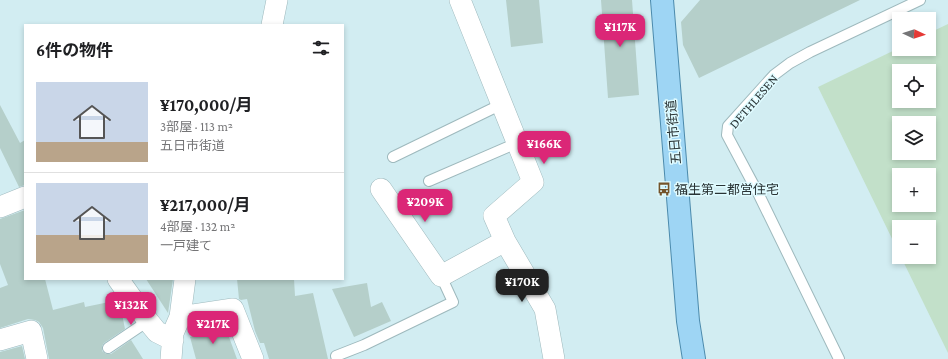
<!DOCTYPE html>
<html lang="ja">
<meta charset="utf-8">
<style>
:root{--surface:#fff;--page:#f2f2f2;--text:#202124;--muted:#757577;--line:#e0e0e0;--accent:#db2777}
body{margin:0;font-family:"Crimson Pro","Noto Sans JP",serif;background:var(--page);color:var(--text);height:100vh;display:flex;flex-direction:column;font-size:15px;white-space:nowrap}
*{box-sizing:border-box;margin:0}
p{font-size:13px;color:var(--muted)}
.icon{flex:none;width:22px;height:22px;fill:none;stroke:currentColor;stroke-width:2;stroke-linecap:round;stroke-linejoin:round}
.map{position:relative;flex:1;overflow:hidden}
.sheet{position:absolute;left:24px;top:24px;width:320px;height:256px;display:flex;flex-direction:column;background:var(--surface);border-radius:0px;box-shadow:0 2px 6px #0003}
.sheet>*{flex:none}
.needle{width:26px;rotate:94deg}
.buttons{position:absolute;left:892px;top:12px;display:grid;gap:8px}
.buttons a{display:grid;place-items:center;width:44px;height:44px;border-radius:0px;background:var(--surface);box-shadow:0 2px 6px #0003;font-size:20px}
.price{position:absolute;translate:-50% -34px;padding:0 9px;border-radius:8px;background:var(--accent);color:#fff;font-size:13px;line-height:26px;filter:drop-shadow(0 1px 2px #0008)}
.price::after{content:'';position:absolute;left:50%;top:24px;width:12px;height:9px;margin-left:-6px;background:inherit;clip-path:polygon(0 0,100% 0,50% 100%)}
.price.active{background:#222;color:#fff}
ul{padding:0;list-style:none}
li{display:flex;align-items:center;gap:12px;height:100px;padding:0 12px}
li+li{border-top:1px solid var(--line)}
li span{display:grid;place-items:center;flex:none;width:112px;height:80px;border-radius:0px;color:#555}
li>.icon{margin-inline-start:auto}
span .icon{width:48px;height:48px;fill:#fffc;stroke-width:1}
li b{font-size:17px}
h2{display:flex;justify-content:space-between;align-items:center;height:48px;padding:0 12px;font-size:17px}
.map>svg:first-child{display:block}
</style>
<div class="map">
<svg width="948" height="359" viewBox="0 0 948 359">
<rect width="100%" height="100%" fill="#d2edf2"/>
<path fill="#c2e0c9" fill-rule="evenodd" d="M948,24V353L901,257H929V227H899V253L818,87L899,48V49H929V33ZM899,71H929V101H899ZM899,123H929V153H899ZM899,175H929V205H899Z"/>
<path fill="#b5cfca" d="M506,0H539L543,43L511,47Z
M601,0H632L639,95L608,98Z
M700,0H860L699,78L683,45L681,22Z
M0,105L20,143L25,140V185L19,187L0,148Z
M25,210V279H45L53,310L84,302L85,307L114,301V305L120,304L125,329L104,343L102,346V351L106,354H111L131,340L143,359H49L43,328L39,322L35,320L28,319L0,328V288L8,285L0,264V219Z
M146,279H173L168,313Z
M237,279H294L295,296L313,293L328,359H269L264,343H260L255,331L247,299L241,300L239,299Z
M367,283L371,307L382,302L391,321L354,337L332,289Z
M225,326L237,359H196L190,337Z
M22,346L25,359H0V352Z"/>
<g fill="none" stroke-linecap="round" stroke-linejoin="round">
<g stroke="#9eb9bd" stroke-width="12">
<path id="lane" d="M393,157L502,104
M429,181L517,143
M108,348L148,321
M337,359L336,356L364,345L453,302L441,276
M839,359L759,195L727,135L728,126L774,75L790,63L810,52L920,0"/>
</g>
<g stroke="#9eb9bd" stroke-width="22">
<path id="street" d="M272,25L277,0
M381,189L441,276L505,241L494,216L533,182L460,0
M0,207L25,197
M505,241L545,309L554,359
M118,279L148,321L157,332L173,340
M180,317L233,309L253,359
M0,340L31,331L37,359
M171,359L173,333L180,317L185,279"/>
</g>
<g stroke="#4b8aac" stroke-width="24">
<path id="primary" d="M662,0L688,321L694,359"/>
</g>
<use href="#lane" stroke="#fff" stroke-width="10"/>
<use href="#street" stroke="#fff" stroke-width="21"/>
<use href="#primary" stroke="#9ed5f4" stroke-width="22"/>
</g>
<defs>
<g id="bus-bare" transform="scale(1.08)"><path d="M-5-6H5V4H4V6H2V4H-2V6H-4V4H-5ZM-3.5-4V0h7V-4ZM-3.5 1.2v1.5H-2V1.2ZM2 1.2v1.5H3.5V1.2Z" fill="#74532a" stroke="#dffbff" stroke-width="2.5" paint-order="stroke"/></g>
</defs>
<g fill-rule="evenodd">
<use href="#bus-bare" x="664" y="189"/>
</g>
<g text-anchor="middle" stroke-width="3" stroke-linejoin="round" paint-order="stroke">
<g font-size="13" fill="#293335" stroke="#dffbff">
<text transform="translate(753 101) rotate(-49)" y="5">DETHLESEN</text>
<text transform="translate(673 132) rotate(-95)" y="5">五日市街道</text>
</g>
<g font-size="13" fill="#293335" stroke="#dffbff" text-anchor="start">
<text x="675" y="194">福生第二都営住宅</text>
</g>
</g>
</svg>
<div class="buttons">
<a><svg class="needle" viewBox="-14 -14 28 28"><path d="M0-13l5 13h-10z" fill="#e53935"/><path d="M0 13l5-13h-10z" fill="#757577"/></svg></a>
<a><svg class="icon" aria-label="locate" viewBox="0 0 24 24"><circle cx="12" cy="12" r="6"/><path d="M12 2v4M12 18v4M2 12h4M18 12h4"/></svg></a>
<a><svg class="icon" aria-label="layers" viewBox="0 0 24 24"><path d="M12 4l9 5-9 5-9-5zM3 14l9 5 9-5"/></svg></a>
<a>+</a>
<a>−</a>
</div>
<b class="price" style="left:620px;top:48px">¥117K</b>
<b class="price" style="left:544px;top:165px">¥166K</b>
<b class="price" style="left:425px;top:223px">¥209K</b>
<b class="price active" style="left:522px;top:303px">¥170K</b>
<b class="price" style="left:131px;top:326px">¥132K</b>
<b class="price" style="left:213px;top:345px">¥217K</b>
<section class="sheet">
<h2>6件の物件<svg class="icon" aria-label="filters" viewBox="0 0 24 24"><path d="M4 7h16M4 17h16"/><circle cx="9" cy="7" r="2"/><circle cx="15" cy="17" r="2"/></svg></h2>
<ul>
<li><span style="background:linear-gradient(#c9d6e8 75%,#b9a48a 0)"><svg class="icon" aria-label="home" viewBox="0 0 24 24"><path d="M3 11l9-7 9 7M6 9v11h12V9"/></svg></span><div><b>¥170,000/月</b><p>3部屋 · 113 m²</p><p>五日市街道</p></div></li>
<li><span style="background:linear-gradient(#c9d6e8 65%,#b9a48a 0)"><svg class="icon" aria-label="home" viewBox="0 0 24 24"><path d="M3 11l9-7 9 7M6 9v11h12V9"/></svg></span><div><b>¥217,000/月</b><p>4部屋 · 132 m²</p><p>一戸建て</p></div></li>
</ul>
</section>
</div>
